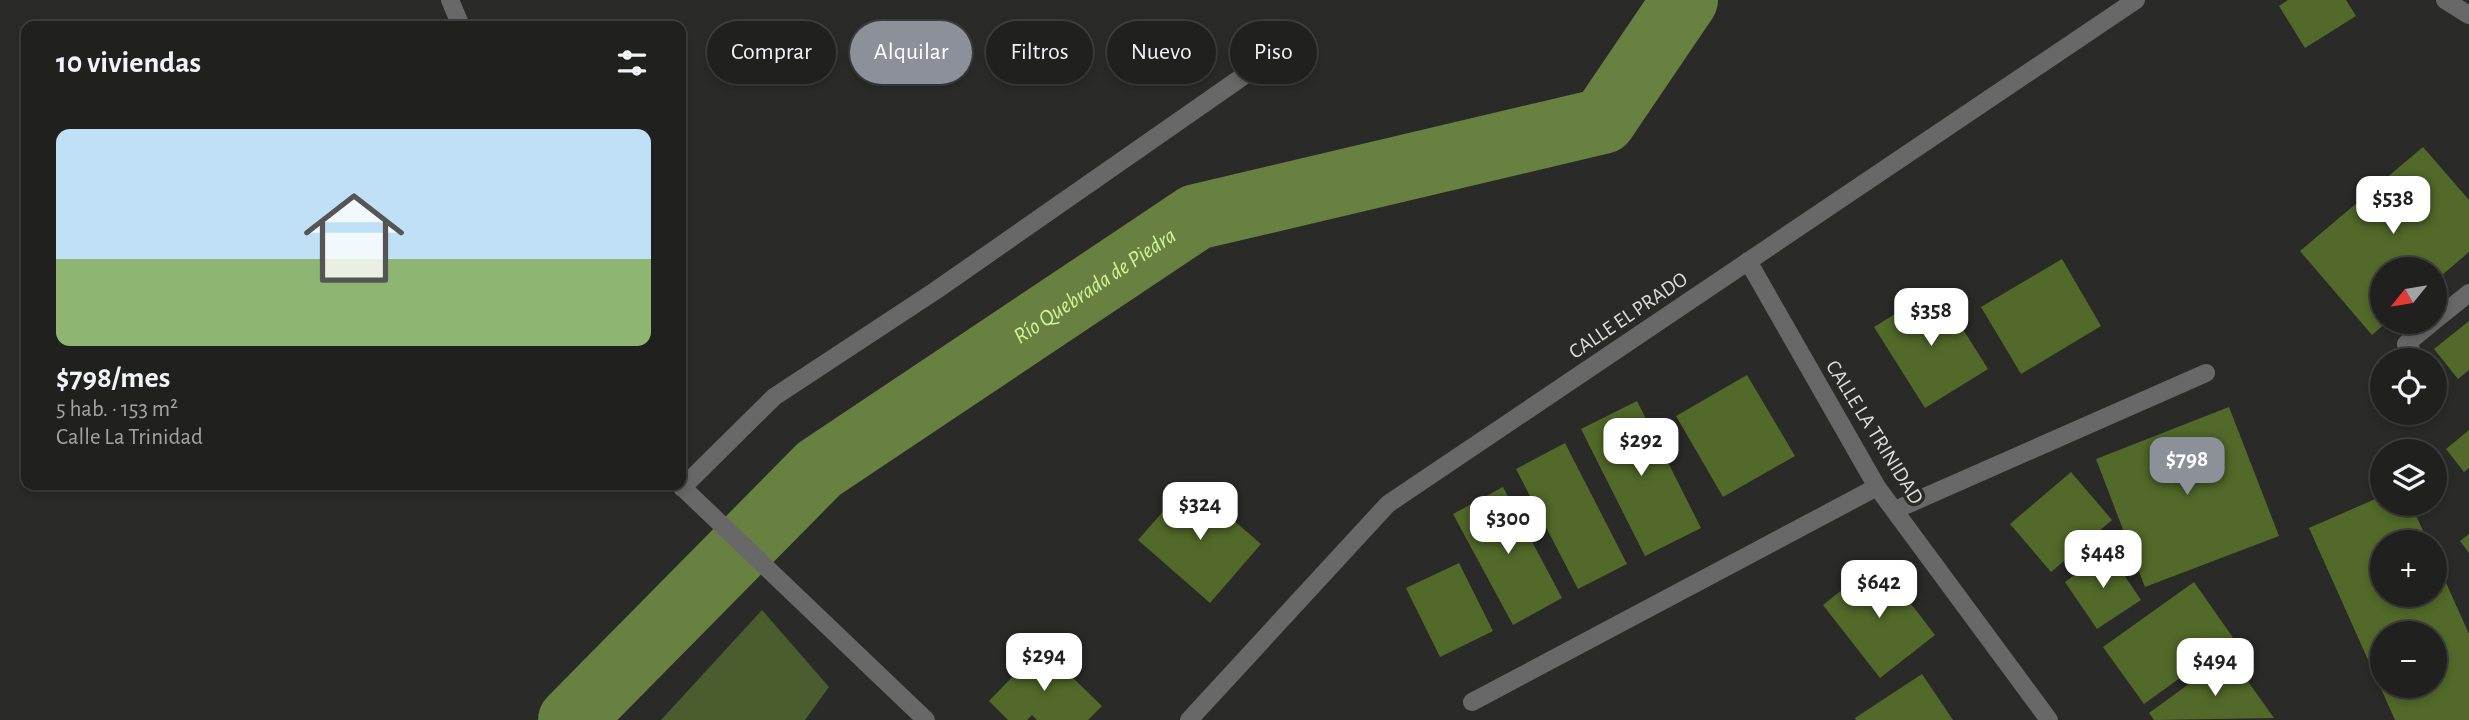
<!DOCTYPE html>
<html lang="es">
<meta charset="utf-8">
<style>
:root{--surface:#20201f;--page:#2d2d2c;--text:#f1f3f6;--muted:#a2a3a4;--line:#3d3e3d;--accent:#8c9099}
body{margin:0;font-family:"Alegreya Sans",sans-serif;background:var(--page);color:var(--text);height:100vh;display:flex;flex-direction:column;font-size:26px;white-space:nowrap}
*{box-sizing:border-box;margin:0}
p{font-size:23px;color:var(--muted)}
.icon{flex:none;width:38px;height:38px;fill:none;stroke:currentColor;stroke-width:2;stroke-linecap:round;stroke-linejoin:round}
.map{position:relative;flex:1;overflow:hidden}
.drawer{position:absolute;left:21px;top:21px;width:665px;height:469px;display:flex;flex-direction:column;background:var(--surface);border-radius:14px;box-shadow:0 4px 10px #0003,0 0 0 2px var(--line)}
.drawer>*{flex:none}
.guide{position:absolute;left:707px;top:21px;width:665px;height:63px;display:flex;gap:14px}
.needle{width:46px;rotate:240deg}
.controls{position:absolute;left:2370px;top:257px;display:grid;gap:14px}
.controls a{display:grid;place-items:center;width:77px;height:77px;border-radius:50%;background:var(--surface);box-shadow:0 4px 10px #0003,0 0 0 2px var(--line);font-size:35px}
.price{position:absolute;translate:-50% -60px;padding:0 16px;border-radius:14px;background:#fff;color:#222;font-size:23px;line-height:46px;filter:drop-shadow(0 2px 4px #0008)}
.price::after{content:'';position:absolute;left:50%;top:42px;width:21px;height:16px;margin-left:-10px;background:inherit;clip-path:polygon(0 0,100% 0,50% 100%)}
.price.current{background:var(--accent);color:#fff}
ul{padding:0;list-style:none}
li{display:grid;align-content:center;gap:14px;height:371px;padding:0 35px}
li span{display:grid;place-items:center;height:217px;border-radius:14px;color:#555}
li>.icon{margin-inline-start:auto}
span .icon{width:126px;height:126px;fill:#fffc;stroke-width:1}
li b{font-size:30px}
h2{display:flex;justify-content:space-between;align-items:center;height:84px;padding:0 35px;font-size:30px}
.pill{padding:0 24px;border-radius:32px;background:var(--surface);box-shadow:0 4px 10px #0003,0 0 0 2px var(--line);font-size:24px;line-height:63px}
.pill.current{background:var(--accent);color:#fff}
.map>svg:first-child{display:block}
</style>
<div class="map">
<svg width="2469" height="720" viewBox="0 0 2469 720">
<rect width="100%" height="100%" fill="#2a2b29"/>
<path fill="#4b5c2f" d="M762,610L829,687L805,720H661Z"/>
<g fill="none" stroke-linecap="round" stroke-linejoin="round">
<path stroke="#688040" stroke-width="66" id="s1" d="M571,720L819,469L1196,217L1603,121L1685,0"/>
</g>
<path fill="#526929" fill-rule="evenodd" d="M2288,0H2346L2356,16L2305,48L2279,6Z
M2423,147L2469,200V252L2434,282V270H2382V322H2387L2372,335L2300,251Z
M2062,259L2101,326L2021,374L1981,307Z
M1937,288L1988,369L1925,408L1874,327Z
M2469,321V370L2458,379L2434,349Z
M1747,375L1795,456L1723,497L1676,416Z
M1637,401L1701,528L1645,556L1581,429Z
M2229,407L2279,536L2145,587L2096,459Z
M2469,430V468L2464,472L2446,449Z
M1565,443L1627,564L1578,589L1516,469Z
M2071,472L2112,520L2051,572L2010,524Z
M1189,482L1261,544L1210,603L1138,540Z
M1503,487L1562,598L1513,625L1453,514Z
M2382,496V504H2411L2428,542H2382V595H2434V556L2469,634V720H2395L2309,528ZM2382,634H2434V686H2382Z
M2469,534V553L2460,541Z
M2108,551L2141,600L2097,629L2065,582Z
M1878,561L1935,635L1880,678L1823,605Z
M1459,563L1493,631L1440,657L1406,588Z
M2194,582L2234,639L2144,704L2103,647Z
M1041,647L1102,706L1088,720H1037L1032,715L1027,720H1008L989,701Z
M2229,655L2274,718L2154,720L2149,713Z
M1922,674L1953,720H1856L1855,718Z"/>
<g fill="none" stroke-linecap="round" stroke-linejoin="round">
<path stroke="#696869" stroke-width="18" d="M2434,321L2469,293
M2418,360L2406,344L2433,322"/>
<path stroke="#696869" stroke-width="18" d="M450,0L461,26
M2445,0L2469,15
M1748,261L1877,487L2049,720
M680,485L926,720
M682,488L774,397L935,291L1245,75
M1895,510L2206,373
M1472,702L1877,487
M1189,720L1388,504L2136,0"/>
</g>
<g text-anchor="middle" stroke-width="7" stroke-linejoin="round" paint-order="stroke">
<g font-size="21" fill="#dddedc" stroke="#2a2b29">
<text transform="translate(1628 315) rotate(-34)" y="7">CALLE EL PRADO</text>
<text transform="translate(1875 432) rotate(58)" y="7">CALLE LA TRINIDAD</text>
</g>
<g font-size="23" font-style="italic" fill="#d0f498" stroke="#2a2b29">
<text dy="8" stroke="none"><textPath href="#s1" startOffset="684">Río Quebrada de Piedra</textPath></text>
</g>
</g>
</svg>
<div class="controls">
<a><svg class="needle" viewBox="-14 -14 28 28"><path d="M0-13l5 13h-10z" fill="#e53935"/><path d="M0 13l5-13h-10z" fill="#a2a3a4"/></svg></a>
<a><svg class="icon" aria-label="locate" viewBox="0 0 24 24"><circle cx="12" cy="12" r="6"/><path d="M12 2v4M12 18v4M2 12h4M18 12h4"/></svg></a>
<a><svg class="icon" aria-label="layers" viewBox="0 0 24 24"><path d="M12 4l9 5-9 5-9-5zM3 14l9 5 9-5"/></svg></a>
<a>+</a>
<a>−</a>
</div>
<b class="price" style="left:2393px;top:236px">$538</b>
<b class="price" style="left:1931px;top:348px">$358</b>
<b class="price" style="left:1641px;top:478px">$292</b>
<b class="price current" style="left:2187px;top:497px">$798</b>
<b class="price" style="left:1200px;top:542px">$324</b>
<b class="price" style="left:1508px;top:556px">$300</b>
<b class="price" style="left:2103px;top:590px">$448</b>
<b class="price" style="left:1879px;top:620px">$642</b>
<b class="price" style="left:1044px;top:693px">$294</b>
<b class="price" style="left:2215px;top:698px">$494</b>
<div class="guide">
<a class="pill">Comprar</a>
<a class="pill current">Alquilar</a>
<a class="pill">Filtros</a>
<a class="pill">Nuevo</a>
<a class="pill">Piso</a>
</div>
<section class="drawer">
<h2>10 viviendas<svg class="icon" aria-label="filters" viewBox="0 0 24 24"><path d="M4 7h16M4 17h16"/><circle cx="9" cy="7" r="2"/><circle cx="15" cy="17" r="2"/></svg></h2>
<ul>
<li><span style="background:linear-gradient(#bfe0f5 60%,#8fb573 0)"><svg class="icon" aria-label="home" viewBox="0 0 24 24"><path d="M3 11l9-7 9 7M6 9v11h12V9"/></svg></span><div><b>$798/mes</b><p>5 hab. · 153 m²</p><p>Calle La Trinidad</p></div></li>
</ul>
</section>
</div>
